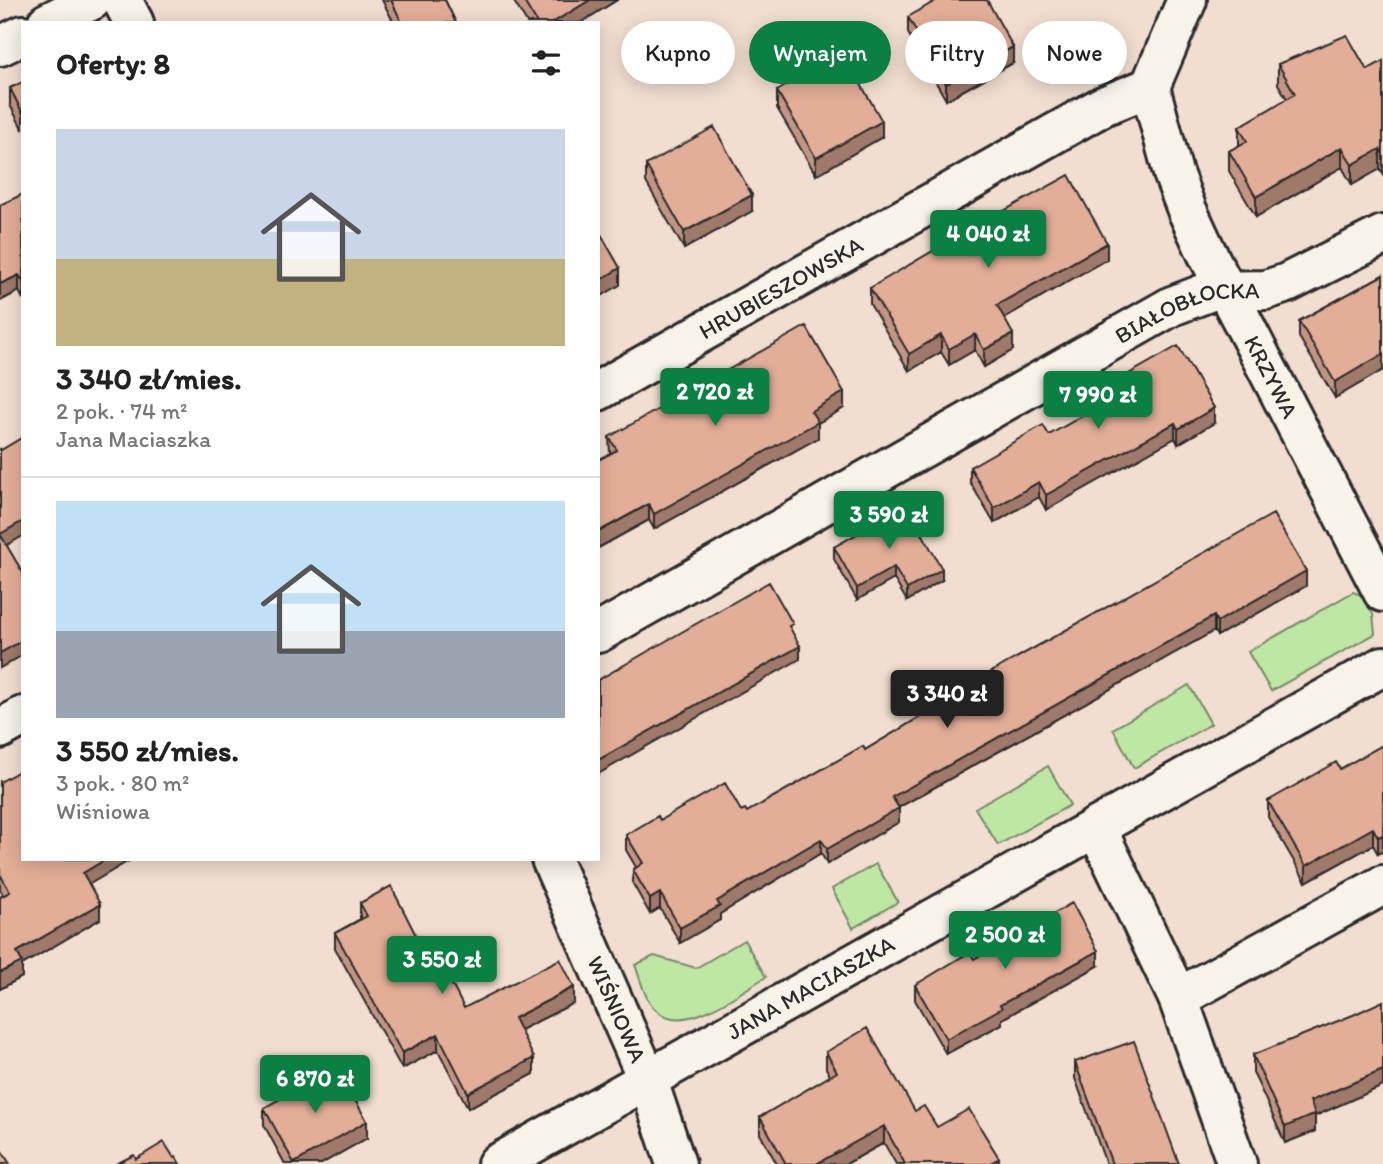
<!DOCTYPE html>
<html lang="pl">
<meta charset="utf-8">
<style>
:root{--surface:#fff;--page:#f6f6f6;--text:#222;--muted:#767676;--line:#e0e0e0;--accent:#0b8043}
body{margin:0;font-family:Itim,sans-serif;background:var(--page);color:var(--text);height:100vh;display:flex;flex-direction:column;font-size:26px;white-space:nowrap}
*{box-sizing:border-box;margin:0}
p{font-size:23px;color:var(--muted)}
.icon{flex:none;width:38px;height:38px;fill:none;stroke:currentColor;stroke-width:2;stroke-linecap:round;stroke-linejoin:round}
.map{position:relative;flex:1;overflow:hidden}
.sheet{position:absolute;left:21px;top:21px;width:579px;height:840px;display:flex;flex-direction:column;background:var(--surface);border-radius:0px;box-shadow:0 4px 18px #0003}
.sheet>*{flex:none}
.hud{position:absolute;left:621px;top:21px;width:656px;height:63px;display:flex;gap:14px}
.price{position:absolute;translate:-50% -60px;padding:0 16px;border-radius:7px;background:var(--accent);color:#fff;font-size:23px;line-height:46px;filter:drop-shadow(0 2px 4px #0008)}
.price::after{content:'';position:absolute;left:50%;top:42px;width:21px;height:16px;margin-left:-10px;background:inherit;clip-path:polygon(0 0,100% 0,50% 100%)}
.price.active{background:#222;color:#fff}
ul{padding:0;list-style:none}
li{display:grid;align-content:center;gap:14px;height:371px;padding:0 35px}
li+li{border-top:2px solid var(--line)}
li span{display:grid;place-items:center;height:217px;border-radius:0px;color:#555}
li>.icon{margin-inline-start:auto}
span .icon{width:126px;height:126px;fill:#fffc;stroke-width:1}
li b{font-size:30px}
h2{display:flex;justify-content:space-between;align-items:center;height:84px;padding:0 35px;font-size:30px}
.tag{padding:0 24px;border-radius:32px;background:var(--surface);box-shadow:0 4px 18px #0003;font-size:24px;line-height:63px}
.tag.active{background:var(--accent);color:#fff}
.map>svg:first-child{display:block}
</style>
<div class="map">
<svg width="1383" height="1164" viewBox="0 0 1383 1164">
<rect width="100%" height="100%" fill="#f1ded0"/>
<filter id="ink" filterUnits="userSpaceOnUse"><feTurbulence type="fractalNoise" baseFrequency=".0143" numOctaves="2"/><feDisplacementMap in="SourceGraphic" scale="14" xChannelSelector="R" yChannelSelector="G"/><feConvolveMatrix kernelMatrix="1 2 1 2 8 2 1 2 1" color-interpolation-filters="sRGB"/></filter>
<g filter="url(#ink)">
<path fill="#bee7a3" stroke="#748967" stroke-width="2" d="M1353,592L1361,595L1373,614L1375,634L1271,691L1248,652Z
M1189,685L1211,724L1134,768L1113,729Z
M1048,766L1070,805L998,845L975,808Z
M876,864L898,902L853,928L832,889Z
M744,940L766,977C739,992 685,1037 656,1010C644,999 641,980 635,965L654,956L696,968Z"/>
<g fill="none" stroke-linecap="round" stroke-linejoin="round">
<g stroke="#2b2b2b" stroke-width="44">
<g id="minor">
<path d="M122,0L134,23"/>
<path id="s1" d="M1187,0L1150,87L1173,173L1187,210L1206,251L1383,592"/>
<path d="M47,23L92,0"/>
<path d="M0,46L23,35"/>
<path id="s2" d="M598,391L1103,106L1150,87"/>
<path id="s3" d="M598,633L1172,306L1211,291L1266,290L1287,283L1383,235"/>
<path d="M0,729L23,716"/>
<path d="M1096,827L1178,998L1237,1164"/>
<path id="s4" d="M551,859L647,1078L676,1164"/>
<path d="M1178,998L1383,885"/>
<path id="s5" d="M497,1164L1383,666"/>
</g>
</g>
<use href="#minor" stroke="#f7f3e8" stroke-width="38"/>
</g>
<path fill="#c39683" stroke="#2b2b2b" stroke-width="2" d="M382,0H445L456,23H394Z
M513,0H617L580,23H527Z
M908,17L1013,63L946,100L908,33Z
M1383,61V174L1380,169L1352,185L1342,167L1256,217L1229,171V151L1239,146V127L1287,99L1278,84V64L1367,70Z
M23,82V130L10,105V88Z
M777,91L882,137L816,175L777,108Z
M646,165L752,211L684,249L646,182Z
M23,194V299L19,291L0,301Z
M1107,259L1004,318L1013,350L984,367L975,350L949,365L941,352L909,371L870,304V288Z
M1383,275V370L1335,398L1299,337V321Z
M1106,387L1214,423L1178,444L1175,438L1046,510L1039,497L994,523L970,482V467L1049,435L1106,403Z
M844,408L818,423V438L654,529L649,520L598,548V460L610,454L609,437Z
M834,547L942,580L907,601L894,579L857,600L834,559Z
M1306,586L1217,636L1214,631L898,808L899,822L827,864L821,853L720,914V920L680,943L660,908L650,914L633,884V870L636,867L626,850V835L660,820L741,811L747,812L865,750L927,713V710Z
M1383,745V851L1378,854L1373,845L1306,882L1268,817V801L1340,769Z
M0,782L89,884L100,919L22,965V977L0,989V897L3,895L0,889Z
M360,903L438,979L464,1008L574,1003L520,1030L534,1074L468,1108L438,1050L402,1069L335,948V933L360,919Z
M974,959L1098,966L1002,1019V1024L946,1054L915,1000V985Z
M826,1052L915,1111L937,1127L999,1164H896L884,1143L846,1164H777L760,1134V1117L830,1076L826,1068Z
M1253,1055L1315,1116V1131L1285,1143L1253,1072Z
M1075,1062L1179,1164H1106L1075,1078Z
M264,1108L367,1138L321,1164H285L264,1125Z"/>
<path fill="#9f7a6a" stroke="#2b2b2b" stroke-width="2" d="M590,0H617L580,23H552Z
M1013,47V63L946,100V84Z
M882,121V137L816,175V158Z
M1342,147V167L1256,217V197Z
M1380,149V169L1352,185V165Z
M752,195V211L684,249V232Z
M1107,243V259L997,322V305Z
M620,268V285L598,298V281Z
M19,275V291L0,301V284Z
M975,334V350L949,365V349Z
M1013,334V350L984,367V350Z
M941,335V352L909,371V354Z
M1383,354V370L1335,398V382Z
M844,392V408L818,423V438L654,529V514L811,411Z
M1214,408V423L1178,444V429Z
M1175,423V438L1046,510V495Z
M1039,482V497L994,523V508Z
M649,504V520L598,548V532Z
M23,521V536L0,549V534Z
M894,567V579L857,600V588Z
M942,569V580L907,601V589Z
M1306,571V586L1217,636V622Z
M1214,616V631L892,811V797Z
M23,640V655L0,668V653Z
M800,646V659L598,774V760Z
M899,808V822L827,864V849Z
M1373,828V845L1306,882V866Z
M1383,835V851L1378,854V837Z
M821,839V853L720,914V920L680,943V928L717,901Z
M106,859H132L83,888V873Z
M660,893V908L650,914V899Z
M100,904V919L22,965V977L0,989V973L17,952Z
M1098,951V966L1002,1019V1024L946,1054V1039L1000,1005Z
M574,987V1003L514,1033V1018Z
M438,1034V1050L402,1069V1053Z
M534,1058V1074L468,1108V1093Z
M1383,1070V1086L1315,1116V1131L1285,1143V1127L1310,1101Z
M367,1121V1138L321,1164H294V1163Z
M884,1126V1143L846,1164H816Z
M999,1158V1164H989Z"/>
<path fill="#e3ae98" stroke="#2b2b2b" stroke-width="2" d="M391,0H445L456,23H402Z
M523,0H590L552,23H537Z
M937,0H987L1013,47L946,84L908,17Z
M1347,35L1367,70L1383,61V154L1380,149L1352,165L1342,147L1256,197L1229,151L1247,141L1239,127L1295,94L1278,64Z
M843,53L882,121L816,158L777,91Z
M23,82V114L10,88Z
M714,127L752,195L684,232L646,165Z
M1069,175L1107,243L997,305L1013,334L984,350L975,334L949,349L941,335L909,354L870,288L953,239Z
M23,194V282L19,275L0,284V205Z
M598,229L620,268L598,281Z
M1383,275V354L1335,382L1299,321Z
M806,326L844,392L811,411L818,422L654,514L649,504L598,532V460L617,450L609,437Z
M1178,346L1214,408L1178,429L1175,423L1046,495L1039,482L994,508L970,467L1043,425L1049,435L1112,399L1106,387Z
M23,437V521L0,534L23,573V640L0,653V448L1,450Z
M907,506L942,569L907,589L894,567L857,588L834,547Z
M1273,514L1306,571L1217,622L1214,616L892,797L899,808L827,849L821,839L717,901L720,906L680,928L660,893L650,899L633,870L643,863L626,835L658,816L660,820L725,783L741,811L745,809L747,812L863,746L865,750L928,712L927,710L1000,667Z
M769,582L793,624L789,626L800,646L598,760V680Z
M1383,745V835L1378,837L1373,828L1306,866L1268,801L1336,762L1340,769Z
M23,769V859H106L83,873L100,904L17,952L22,962L0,973V897L10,892L0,874V782Z
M391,886L438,979L447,975L464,1008L560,959L574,987L514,1018L534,1058L468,1093L438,1034L402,1053L335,933L367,916L360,903Z
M1072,903L1098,951L1000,1005L1002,1008L946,1039L915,985L970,952L974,959Z
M1383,1001V1070L1310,1101L1315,1114L1285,1127L1253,1055L1353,1015Z
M867,1028L915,1111L924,1106L937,1127L969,1109L999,1158L989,1164H905L884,1126L816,1164H786L760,1117L837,1072L826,1052Z
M1134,1041L1179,1164H1112L1075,1062Z
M336,1067L367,1121L294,1163L264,1108Z
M164,1142L174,1158L176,1157L180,1164H116L134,1155L136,1159Z
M0,1148L10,1164H0Z"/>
</g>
<g text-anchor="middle" stroke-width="5" stroke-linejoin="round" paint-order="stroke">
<g font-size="23" fill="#2b2b2b" stroke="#f7f3e8">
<text dy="8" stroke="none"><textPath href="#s2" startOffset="210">HRUBIESZOWSKA</textPath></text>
<text dy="8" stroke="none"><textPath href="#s3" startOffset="674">BIAŁOBŁOCKA</textPath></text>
<text dy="8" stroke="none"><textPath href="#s1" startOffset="410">KRZYWA</textPath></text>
<text dy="8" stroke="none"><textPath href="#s5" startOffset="360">JANA MACIASZKA</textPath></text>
<text dy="8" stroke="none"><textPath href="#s4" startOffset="164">WIŚNIOWA</textPath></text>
</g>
</g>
</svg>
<b class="price" style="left:988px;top:270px">4 040 zł</b>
<b class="price" style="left:715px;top:428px">2 720 zł</b>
<b class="price" style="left:1098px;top:431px">7 990 zł</b>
<b class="price" style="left:889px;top:551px">3 590 zł</b>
<b class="price active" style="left:947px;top:730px">3 340 zł</b>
<b class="price" style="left:1005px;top:971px">2 500 zł</b>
<b class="price" style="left:442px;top:996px">3 550 zł</b>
<b class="price" style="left:315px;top:1115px">6 870 zł</b>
<div class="hud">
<a class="tag">Kupno</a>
<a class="tag active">Wynajem</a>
<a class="tag">Filtry</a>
<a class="tag">Nowe</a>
</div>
<section class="sheet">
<h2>Oferty: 8<svg class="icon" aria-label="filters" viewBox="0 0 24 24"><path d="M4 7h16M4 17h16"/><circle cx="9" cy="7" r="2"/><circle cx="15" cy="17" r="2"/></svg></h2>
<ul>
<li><span style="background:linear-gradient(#c9d6e8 60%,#c2b280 0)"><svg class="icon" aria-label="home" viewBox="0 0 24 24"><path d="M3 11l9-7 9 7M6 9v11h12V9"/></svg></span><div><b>3 340 zł/mies.</b><p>2 pok. · 74 m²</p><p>Jana Maciaszka</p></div></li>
<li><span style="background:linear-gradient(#bfe0f5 60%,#9aa5b1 0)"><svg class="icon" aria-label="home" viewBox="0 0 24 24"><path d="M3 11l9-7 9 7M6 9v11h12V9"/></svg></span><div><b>3 550 zł/mies.</b><p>3 pok. · 80 m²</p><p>Wiśniowa</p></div></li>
</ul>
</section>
</div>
